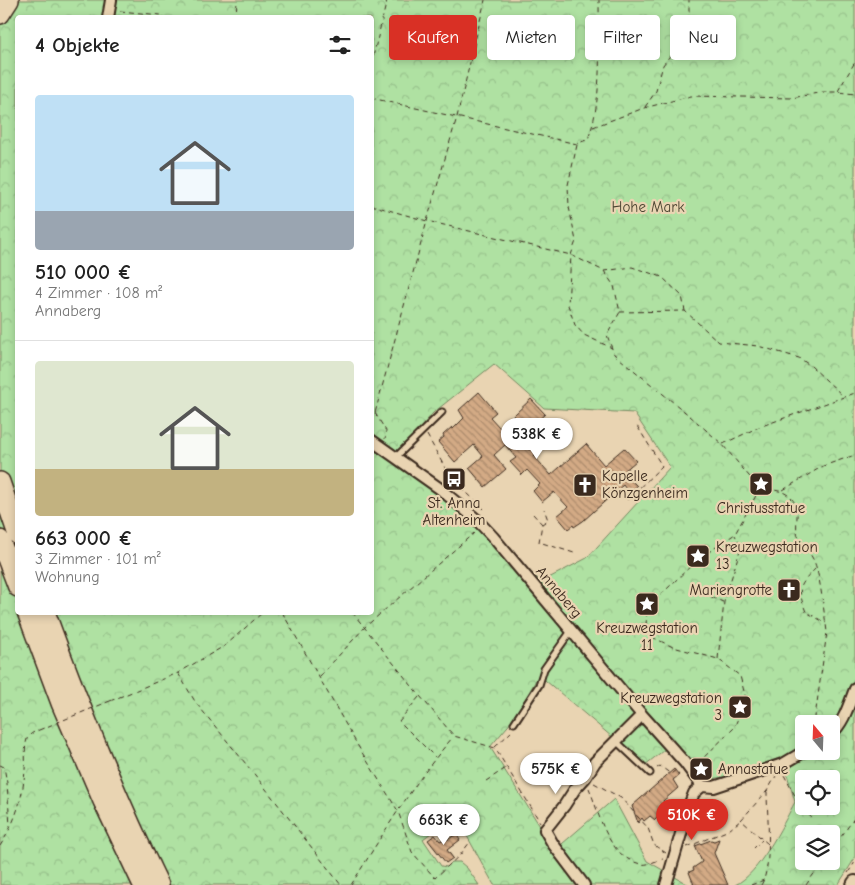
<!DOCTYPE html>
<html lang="de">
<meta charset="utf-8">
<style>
:root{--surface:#fff;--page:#f2f2f2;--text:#222;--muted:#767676;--line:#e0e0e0;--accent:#d93025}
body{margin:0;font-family:"Comic Neue",sans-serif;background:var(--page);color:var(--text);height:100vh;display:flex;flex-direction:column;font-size:19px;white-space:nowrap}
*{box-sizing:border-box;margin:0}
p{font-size:16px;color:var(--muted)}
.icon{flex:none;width:28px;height:28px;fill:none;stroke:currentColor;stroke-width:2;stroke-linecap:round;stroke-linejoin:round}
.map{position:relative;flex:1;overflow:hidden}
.side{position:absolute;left:15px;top:15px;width:359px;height:600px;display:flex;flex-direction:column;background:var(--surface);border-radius:5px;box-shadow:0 2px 8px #0003}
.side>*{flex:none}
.banner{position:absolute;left:389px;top:15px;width:391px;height:45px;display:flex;gap:10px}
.needle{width:32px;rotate:341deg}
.tools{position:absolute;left:795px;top:715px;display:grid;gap:10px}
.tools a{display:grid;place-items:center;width:45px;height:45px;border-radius:5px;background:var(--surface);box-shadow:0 2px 8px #0003;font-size:25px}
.price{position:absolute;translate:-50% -42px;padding:0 11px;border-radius:18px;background:#fff;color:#222;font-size:16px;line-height:32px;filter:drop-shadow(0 1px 2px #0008)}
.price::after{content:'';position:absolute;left:50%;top:30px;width:15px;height:11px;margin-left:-8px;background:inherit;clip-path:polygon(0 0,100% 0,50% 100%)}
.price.selected{background:var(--accent);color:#fff}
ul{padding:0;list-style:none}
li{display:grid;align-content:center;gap:10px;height:265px;padding:0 20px}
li+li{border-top:1px solid var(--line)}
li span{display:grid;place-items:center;height:155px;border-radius:5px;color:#555}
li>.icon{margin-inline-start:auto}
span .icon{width:90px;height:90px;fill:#fffc;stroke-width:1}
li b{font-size:21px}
h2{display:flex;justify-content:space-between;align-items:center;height:60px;padding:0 20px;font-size:21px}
.pill{padding:0 18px;border-radius:5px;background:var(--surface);box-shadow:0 2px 8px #0003;font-size:18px;line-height:45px}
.pill.selected{background:var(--accent);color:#fff}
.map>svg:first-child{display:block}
</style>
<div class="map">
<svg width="855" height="885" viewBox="0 0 855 885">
<defs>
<pattern id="forest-crowns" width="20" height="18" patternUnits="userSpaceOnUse" patternTransform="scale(1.25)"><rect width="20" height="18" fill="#afe1a2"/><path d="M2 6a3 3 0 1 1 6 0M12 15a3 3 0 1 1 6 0" fill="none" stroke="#97c18b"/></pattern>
<pattern id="building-back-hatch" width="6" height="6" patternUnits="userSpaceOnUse" patternTransform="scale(1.25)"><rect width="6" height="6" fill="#d3aa85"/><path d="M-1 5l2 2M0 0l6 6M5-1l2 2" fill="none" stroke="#ac8b6c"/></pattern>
</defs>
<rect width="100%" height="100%" fill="#e9d4b2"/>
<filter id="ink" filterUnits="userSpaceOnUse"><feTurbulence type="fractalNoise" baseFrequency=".02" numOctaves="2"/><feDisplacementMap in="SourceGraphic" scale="10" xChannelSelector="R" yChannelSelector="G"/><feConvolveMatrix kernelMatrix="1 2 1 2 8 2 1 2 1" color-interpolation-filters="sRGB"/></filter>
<g filter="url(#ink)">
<path fill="url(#forest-crowns)" stroke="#758660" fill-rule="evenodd" d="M0,0H855V858L838,885H735C759,874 782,826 795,802L782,757L736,774L703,781L673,743L645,765L539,675L513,720L490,747L555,850L614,799L647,861L689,885H494L467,836L458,828L443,830H435L423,839L441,866L447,867L452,862H460L467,868L479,885H0ZM18,18H371V612H18ZM494,364L544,408L634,413L670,467L587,558L541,582L445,489L400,452L433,413ZM804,724H831V751H804ZM804,779H831V806H804ZM804,834H831V861H804Z"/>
<path fill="url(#building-back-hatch)" stroke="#3b2a1e" d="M479,392L496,412L490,417L500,428L531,399L545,414L518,438L529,450L533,446H536L539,449L538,452L534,456L551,475L586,444L604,465L624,448L636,461L623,472L637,486L629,493L623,485L583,521L574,527L573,525L568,529L557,516L568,507L554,492L542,502L533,491L540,484L527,470L522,475L510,462L516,458L505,445L494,455L506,469L485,487L469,468L483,456L474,445L455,462L438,442L444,437L443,435L452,427L453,429L464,418L459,410Z
M674,769L679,775L673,780L678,788L663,801L669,806L655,820L650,816L644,821L642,818L638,823L632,806Z
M456,834L460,840L447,850L453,858L446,863L428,840L435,835L440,841L444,839H449Z
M719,839L714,853L728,885H694L689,872L694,870L693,868L702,862L695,846L711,840L714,841Z"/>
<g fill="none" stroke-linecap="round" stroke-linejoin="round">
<g stroke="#3b2a1e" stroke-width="9">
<path id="lane" d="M396,457L442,412
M514,723L539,685L544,669L571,631
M616,741L650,773"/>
</g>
<g stroke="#3b2a1e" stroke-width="14">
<path id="street" d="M108,18L111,0
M371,440L439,488L476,519L493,537L642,715L685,763L702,786L714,787L783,764L805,751
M831,734C844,723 849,704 855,689
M584,885L553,844L545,830L564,806L575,789L585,778L595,762L642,715
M666,885L690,803L694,793L702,786"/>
</g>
<g stroke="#3b2a1e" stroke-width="18">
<path id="secondary" d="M854,885L855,883"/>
</g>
<g stroke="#3b2a1e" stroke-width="22">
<path id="highway" d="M0,14L9,0
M0,482L18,535
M0,540L18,587
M27,612L61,703L103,801L143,885
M45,612C79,705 115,796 159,885"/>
</g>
<path stroke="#3b2a1e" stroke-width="1" stroke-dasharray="5 4" stroke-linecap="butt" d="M120,11L161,15
M236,18L237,0
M371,65L387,0
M838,91L855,62
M371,98L577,144L588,139C603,101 599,41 599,0
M645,107L656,91L663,65L681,41L689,27V0
M593,127L644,108L691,96L792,98L823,92H838L855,94
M577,145L568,185L569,207L576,241L571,255L568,305L575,325L584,335L612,348
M371,205L427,221L571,255L604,271L614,286L620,312L607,335L614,354L690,416L722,444L760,489C772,490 784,489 792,499C801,509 795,520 797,532C799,543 808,549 813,559C820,572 823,608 826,624L827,632L814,724
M604,271L632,267L662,277L682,296L685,311
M620,312L685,311L719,342L758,346L799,358L811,366L843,396
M375,413L386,431L385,439
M371,420L375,413L427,221L457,117L485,0
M427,435L450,477L484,509
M723,444L759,427L855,393
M783,490L823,466L855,455
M627,500L662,466L637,426
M533,514L542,524L539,542L574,553
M542,524L548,520L544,509
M816,568C798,587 797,588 806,612L826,623
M711,597L723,602
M282,612L358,746L398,811L412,852L435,878L460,855L470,842
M352,612L420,696L454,736L495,748L540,822
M718,659L724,602L741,547L735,535
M178,673L196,703L255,775L341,885
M320,676L365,627L474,533
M419,697L399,721L435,757
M110,701L178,673L226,645L263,612
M495,747L511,732
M698,763L734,728L746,699L740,676L718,659L673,647L654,638L646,626L647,608L697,560L735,534L759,490
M0,765L4,767L7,783L10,826
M657,768L660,766L671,774L677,769
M784,775L800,805L811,817
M486,781L506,768
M594,783L621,798L648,828L654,845L666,853
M589,788C600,815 607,857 641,864C647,866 657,860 663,859
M768,844L741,820L767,791L776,776
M0,846C15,823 23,798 25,770C26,761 24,748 27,739C29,734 34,732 39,730
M687,847L729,830L741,820
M754,848L762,840
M831,851L855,817
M848,873L855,862
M351,885C383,834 414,782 453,737
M751,885L764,880
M761,885C773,867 767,815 767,792
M806,885L823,861"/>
<use href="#lane" stroke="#e9d4b2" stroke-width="5"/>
<use href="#street" stroke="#e9d4b2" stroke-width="10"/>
<use href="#secondary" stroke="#e9d4b2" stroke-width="14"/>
<use href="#highway" stroke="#e9d4b2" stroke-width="19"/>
<path stroke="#3b2a1e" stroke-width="1" stroke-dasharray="5 4" stroke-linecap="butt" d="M39,730L110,701"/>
</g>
</g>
<defs>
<g id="bus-square" transform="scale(1.25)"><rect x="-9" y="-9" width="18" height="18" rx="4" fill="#3b2a1e" stroke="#e9d4b2"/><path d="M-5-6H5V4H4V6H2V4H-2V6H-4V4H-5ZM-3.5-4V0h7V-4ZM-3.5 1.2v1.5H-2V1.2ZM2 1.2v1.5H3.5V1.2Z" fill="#fff"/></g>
<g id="sight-square" transform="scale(1.25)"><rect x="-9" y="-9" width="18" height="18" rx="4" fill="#3b2a1e" stroke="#e9d4b2"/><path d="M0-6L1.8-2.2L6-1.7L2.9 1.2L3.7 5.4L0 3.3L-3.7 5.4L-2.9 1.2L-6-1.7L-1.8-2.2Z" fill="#fff"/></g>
<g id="church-square" transform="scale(1.25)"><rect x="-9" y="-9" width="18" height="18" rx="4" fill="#3b2a1e" stroke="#e9d4b2"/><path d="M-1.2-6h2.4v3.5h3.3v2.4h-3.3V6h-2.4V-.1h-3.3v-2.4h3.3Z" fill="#fff"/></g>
</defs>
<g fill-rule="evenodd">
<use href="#bus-square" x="454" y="479"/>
<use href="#sight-square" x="761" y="484"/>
<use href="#church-square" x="585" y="485"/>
<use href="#sight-square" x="698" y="556"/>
<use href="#church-square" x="789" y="590"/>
<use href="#sight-square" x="647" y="604"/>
<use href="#sight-square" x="740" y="707"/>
<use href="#sight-square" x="701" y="769"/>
</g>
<g text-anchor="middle" stroke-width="4.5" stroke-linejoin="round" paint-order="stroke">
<g font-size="15" fill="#4c4532" stroke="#e9d4b2">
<text x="648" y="212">Hohe Mark</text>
</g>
<g font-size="15" fill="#3b2a1e" stroke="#e9d4b2" text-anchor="start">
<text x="602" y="481">Kapelle<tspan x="602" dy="17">Könzgenheim</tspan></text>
<text x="454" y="508" text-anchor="middle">St. Anna<tspan x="454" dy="17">Altenheim</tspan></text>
<text x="761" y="513" text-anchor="middle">Christusstatue</text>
<text x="716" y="552">Kreuzwegstation<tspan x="716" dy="17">13</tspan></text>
<text x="772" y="595" text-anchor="end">Mariengrotte</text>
<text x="647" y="633" text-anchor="middle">Kreuzwegstation<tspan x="647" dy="17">11</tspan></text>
<text x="722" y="703" text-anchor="end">Kreuzwegstation<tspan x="722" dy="17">3</tspan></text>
<text x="718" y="774">Annastatue</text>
</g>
<g font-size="15" fill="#3b2a1e" stroke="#e9d4b2">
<text transform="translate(559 592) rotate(50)" y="5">Annaberg</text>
</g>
</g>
</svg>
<div class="tools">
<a><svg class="needle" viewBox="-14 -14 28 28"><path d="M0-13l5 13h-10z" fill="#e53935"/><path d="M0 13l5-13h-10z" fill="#767676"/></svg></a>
<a><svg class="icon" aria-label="locate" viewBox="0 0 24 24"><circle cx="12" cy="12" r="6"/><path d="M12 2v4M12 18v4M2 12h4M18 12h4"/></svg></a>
<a><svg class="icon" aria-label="layers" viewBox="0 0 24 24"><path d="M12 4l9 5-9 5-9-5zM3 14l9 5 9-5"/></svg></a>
</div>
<b class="price" style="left:537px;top:460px">538K €</b>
<b class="price" style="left:556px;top:795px">575K €</b>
<b class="price selected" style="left:692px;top:841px">510K €</b>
<b class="price" style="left:444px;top:846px">663K €</b>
<div class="banner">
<a class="pill selected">Kaufen</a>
<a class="pill">Mieten</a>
<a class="pill">Filter</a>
<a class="pill">Neu</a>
</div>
<section class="side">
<h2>4 Objekte<svg class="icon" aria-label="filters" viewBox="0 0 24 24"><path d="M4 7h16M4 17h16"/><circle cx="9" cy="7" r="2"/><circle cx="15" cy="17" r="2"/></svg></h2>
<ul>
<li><span style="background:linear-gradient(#bfe0f5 75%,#9aa5b1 0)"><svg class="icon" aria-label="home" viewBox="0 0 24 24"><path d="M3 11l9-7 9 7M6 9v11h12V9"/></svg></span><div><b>510 000 €</b><p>4 Zimmer · 108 m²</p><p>Annaberg</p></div></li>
<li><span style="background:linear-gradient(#dfe7d0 70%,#c2b280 0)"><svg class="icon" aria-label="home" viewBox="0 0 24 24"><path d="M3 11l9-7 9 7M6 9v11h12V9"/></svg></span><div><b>663 000 €</b><p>3 Zimmer · 101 m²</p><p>Wohnung</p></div></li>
</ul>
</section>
</div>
